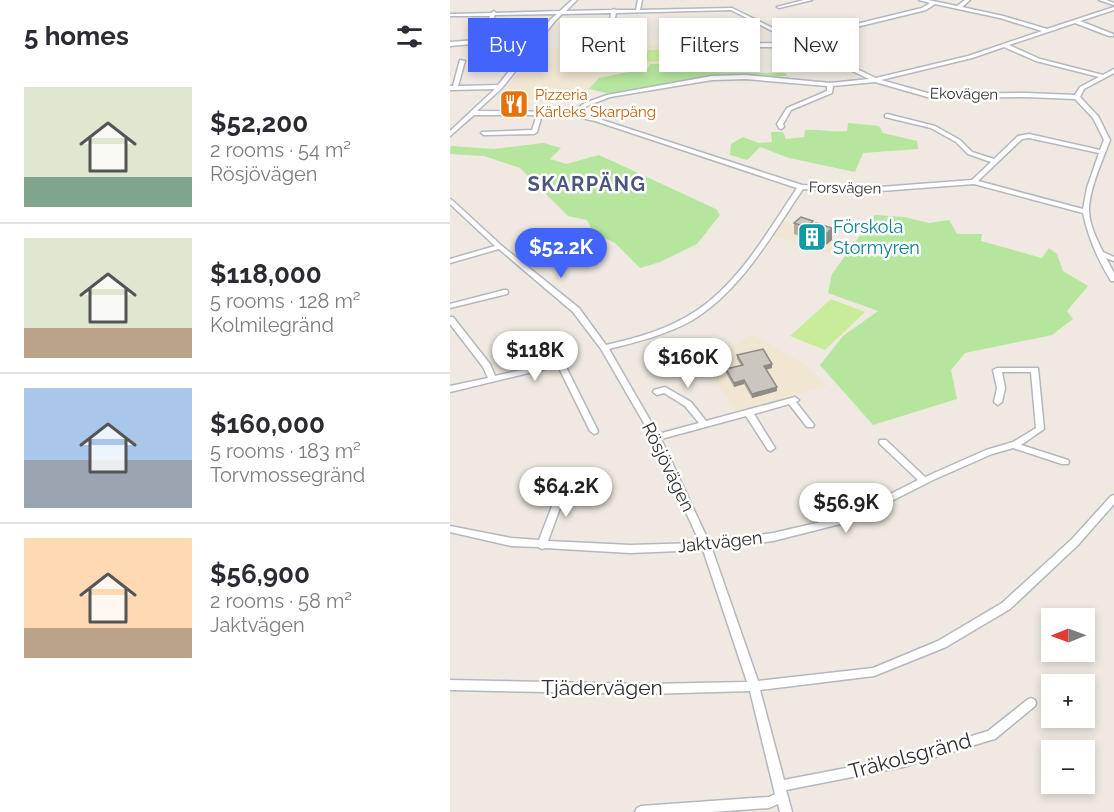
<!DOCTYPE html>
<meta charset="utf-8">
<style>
:root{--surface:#fff;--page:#f2f2f3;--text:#2b2b33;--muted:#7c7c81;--line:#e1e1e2;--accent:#4264fb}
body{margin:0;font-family:Raleway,sans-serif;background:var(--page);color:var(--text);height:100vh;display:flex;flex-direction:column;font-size:22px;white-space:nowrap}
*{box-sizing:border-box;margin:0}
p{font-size:20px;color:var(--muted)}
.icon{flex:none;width:33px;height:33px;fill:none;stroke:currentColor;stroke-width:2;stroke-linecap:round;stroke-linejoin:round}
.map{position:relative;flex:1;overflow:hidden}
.panel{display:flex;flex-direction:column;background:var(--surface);width:450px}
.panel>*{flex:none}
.hud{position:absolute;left:18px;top:18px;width:555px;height:54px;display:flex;gap:12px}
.needle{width:39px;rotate:269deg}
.fabs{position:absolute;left:591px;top:608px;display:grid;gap:12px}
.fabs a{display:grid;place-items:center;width:54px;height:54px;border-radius:0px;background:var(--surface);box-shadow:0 3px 9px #0003;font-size:30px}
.price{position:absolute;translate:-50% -51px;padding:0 14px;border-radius:21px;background:#fff;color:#222;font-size:20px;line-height:39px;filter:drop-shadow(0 2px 3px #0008)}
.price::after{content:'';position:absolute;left:50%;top:36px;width:18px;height:14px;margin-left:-9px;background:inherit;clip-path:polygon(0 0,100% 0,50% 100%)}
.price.selected{background:var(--accent);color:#fff}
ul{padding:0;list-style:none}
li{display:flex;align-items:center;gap:18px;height:150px;padding:0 24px}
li+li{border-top:2px solid var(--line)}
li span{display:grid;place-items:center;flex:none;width:168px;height:120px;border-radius:0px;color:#555}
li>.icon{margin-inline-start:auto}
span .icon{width:72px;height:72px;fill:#fffc;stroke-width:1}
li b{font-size:26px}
h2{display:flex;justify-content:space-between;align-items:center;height:72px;padding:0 24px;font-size:26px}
.pill{padding:0 21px;border-radius:0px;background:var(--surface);box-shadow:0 3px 9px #0003;font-size:21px;line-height:54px}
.pill.selected{background:var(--accent);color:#fff}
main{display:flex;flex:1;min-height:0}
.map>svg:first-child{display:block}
</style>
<main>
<section class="panel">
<h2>5 homes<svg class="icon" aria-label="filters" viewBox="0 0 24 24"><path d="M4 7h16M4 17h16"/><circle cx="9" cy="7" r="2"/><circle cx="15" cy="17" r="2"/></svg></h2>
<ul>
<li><span style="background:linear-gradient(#dfe7d0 75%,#7fa58c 0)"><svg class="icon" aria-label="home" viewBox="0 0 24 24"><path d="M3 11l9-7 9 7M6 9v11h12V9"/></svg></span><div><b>$52,200</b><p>2 rooms · 54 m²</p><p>Rösjövägen</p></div></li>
<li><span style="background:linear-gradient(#dfe7d0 75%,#b9a48a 0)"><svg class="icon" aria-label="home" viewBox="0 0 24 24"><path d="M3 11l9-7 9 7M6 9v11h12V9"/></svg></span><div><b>$118,000</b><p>5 rooms · 128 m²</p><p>Kolmilegränd</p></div></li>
<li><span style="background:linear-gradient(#a9c7e8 60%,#9aa5b1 0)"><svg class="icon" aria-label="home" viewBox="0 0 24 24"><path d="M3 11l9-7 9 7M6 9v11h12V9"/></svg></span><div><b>$160,000</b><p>5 rooms · 183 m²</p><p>Torvmossegränd</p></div></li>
<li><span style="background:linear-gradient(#ffd9b3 75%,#b9a48a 0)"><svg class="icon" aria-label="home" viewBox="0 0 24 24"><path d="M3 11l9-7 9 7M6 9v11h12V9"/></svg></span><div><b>$56,900</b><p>2 rooms · 58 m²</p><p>Jaktvägen</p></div></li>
</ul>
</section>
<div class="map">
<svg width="664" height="812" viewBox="0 0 664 812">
<rect width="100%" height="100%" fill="#efe9e1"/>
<path fill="#f0e6d1" d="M141,45L230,46L228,63L201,64L198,68L149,78L134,93L115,100L48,98L88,49Z
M333,221L396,243L388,256L322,235Z
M301,334L354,364L377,386L286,411L255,367Z"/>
<path fill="#b6e59e" d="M259,51L260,72L336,73L337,76L261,77L160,94L139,89L149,78L198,68L200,64L228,63L229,52Z
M398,123L429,126L433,133L467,141L468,149L413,153L405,172L339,158L310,147L297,160L280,155L281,144L293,137L309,143L322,142L321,132H333L336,139L354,137L355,130C370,129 382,133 397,131Z
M94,143L111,148L100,159L116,164L149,155L266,209L270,215L247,244L210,262L190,268L165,243L143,232L137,220L118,216L70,168L34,156L0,154L1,146L44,149Z
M425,215L454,217L479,223L499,220L507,234H532L531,241L592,258L599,248L607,254L613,271L638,286L617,311L623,319L602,335L515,353L501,370L507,399L423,425L370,365L393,336L428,311L378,293L382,274Z"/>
<path fill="#c9ec9a" d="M229,49L228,61L178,62L179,51Z
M381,299L415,312L375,350L340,336Z"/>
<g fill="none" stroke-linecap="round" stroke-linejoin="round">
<g stroke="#b4b7c1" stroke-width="3">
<path id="minor" d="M122,0H127L116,11L162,10L164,9L166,10H186L188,0H192L190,10L282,8L345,39L472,8L480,3L469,0H478L507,6L515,0H520L512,7L553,16L597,29L664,7V10L630,21L663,34V36H659L625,23L559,45L590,59L653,75L664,69V73L634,89L630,97L648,116L660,140C653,159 638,192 639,212C640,226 647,240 653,252L664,257V261L656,258L664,273V281H661C648,260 638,237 633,213L524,184L417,192L353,189C321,236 291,291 241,321C215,335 187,342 159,349L208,434L249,423L235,406L214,393L207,395L203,392L204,390L215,387L241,402L256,421L345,397L349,400L346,402L364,425L363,427H357L339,404L304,414L325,448L321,451L318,450L296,416L211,439L259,542L323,533L397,516L468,480L430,444L429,442L430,440H436L475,477L536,450L563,442L586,428L581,372H552L555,388L552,402L548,405L544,402L547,388L543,370L547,368H588L594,429L571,445L618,460L619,462L618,464H612L563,448L542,454L483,480L402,521L323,541L262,549L308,681L423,668L488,641L552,603L622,539L661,496L664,495V504L628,545L560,609L496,647L424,676L310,690L334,780L453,757L538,731L577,700L581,698L585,700L586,703L585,706L545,739L541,740L453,767L336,790L342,812H330L328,804L319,808L262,812H185L187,808L191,806L319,797L325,794L300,691L197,694L0,690V680L197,684L297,682L253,550L180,553L95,548L92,549L88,547L61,546L0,532V526L61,538L89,540L111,483L112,481H118L119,483L98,541L180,545L250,543L202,437L151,349L123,312L49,249L0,263V259L45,246L0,204V199L2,200L52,246L129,308L156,345C187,338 219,329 246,311C290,282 318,231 347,188L145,121L122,116L92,115L87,132L84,134L34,135L31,133L32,132L82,130L87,115H24L0,136V131L45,89L0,90V86H3L10,60L15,61L8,86L48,85L101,19L107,14L45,15L34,40L62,38H64V40L0,46V42L28,40L40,16H0V14L41,13L44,11L46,13L110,11ZM485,4L550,18L592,31L518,56L426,78L373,53L370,55L371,56L419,79L380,83L296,75L262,76L157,95L135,103L121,112L27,111L52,88L105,21L112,14L161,13L158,32L160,33L162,32L166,13L281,10L340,40L327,43L251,44L249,45V47H327L344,42L359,50L361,49V47L349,41L476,10ZM554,47L586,61L649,77L630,87L625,95L577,93L481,94L431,80L522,58ZM296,79L377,86V91L337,108L327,124L329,128L331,129L334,127L333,124L341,110L382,93L383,86L425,82L481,98L577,97L625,99L643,118L654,140L650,150L579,134L568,136L544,159L522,152L510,140L485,126L437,114L435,115V117L481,128L506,142L518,154L541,162L522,180L417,188L352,185L149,119L127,113L139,105L160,97L262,80ZM579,138L649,153L637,188L633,209L528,181L572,139Z
M354,0H362L329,8L327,7Z
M649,0H656L664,3V5Z
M54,290H57L58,292L57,294L0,308V304Z
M0,317H3L40,364L45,376L110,361H113L148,431L147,433L144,434L140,431L108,366L0,392V386L38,378L33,367L0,324Z"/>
</g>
<use href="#minor" fill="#fff" fill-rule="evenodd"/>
</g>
<path fill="#afaba4" d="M363,221V226L382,228V240L375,246L359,241V236L356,238L344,234V223Z
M287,355L322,364V368L316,370L327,387V391L302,398L294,384L284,387L276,373V369L291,366L287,359Z"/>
<path fill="#8e8b86" d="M363,221V230L359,229V236L356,238V227Z
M382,228V240L375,246L376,234Z
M322,364V368L314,370V366Z
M294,380V384L284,387V383Z
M327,387V391L302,398V394Z"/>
<path fill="#cbc7bf" stroke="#8e8b86" stroke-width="1.5" d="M351,217L363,221L356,227L344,223Z
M366,223L382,228L376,234L359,229Z
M313,349L322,364L314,366L327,387L302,394L294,380L284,383L276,369L293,365L287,355Z"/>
<defs>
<g id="restaurant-square" transform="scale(1.5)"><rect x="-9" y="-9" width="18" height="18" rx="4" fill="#e8710a" stroke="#fff"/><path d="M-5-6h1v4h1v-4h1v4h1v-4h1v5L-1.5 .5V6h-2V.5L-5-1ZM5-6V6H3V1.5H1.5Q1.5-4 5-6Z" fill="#fff"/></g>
<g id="building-square" transform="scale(1.5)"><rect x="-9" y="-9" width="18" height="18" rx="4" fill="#0f9aa8" stroke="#fff"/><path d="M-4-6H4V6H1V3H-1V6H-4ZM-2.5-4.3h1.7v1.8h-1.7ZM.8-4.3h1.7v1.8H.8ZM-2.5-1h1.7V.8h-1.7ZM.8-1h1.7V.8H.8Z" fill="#fff"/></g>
</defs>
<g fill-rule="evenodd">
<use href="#restaurant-square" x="64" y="104"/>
<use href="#building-square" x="362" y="237"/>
</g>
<g text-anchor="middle" stroke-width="5" stroke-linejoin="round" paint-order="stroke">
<g font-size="15" fill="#2e2e2e" stroke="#fff">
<text transform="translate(514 94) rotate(1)" y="5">Ekovägen</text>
<text transform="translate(395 188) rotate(1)" y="5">Forsvägen</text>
</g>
<g font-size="15" fill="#c56008" stroke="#fff" text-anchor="start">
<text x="85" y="100">Pizzeria<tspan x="85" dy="17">Kärleks Skarpäng</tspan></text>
</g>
<g font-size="18" fill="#0d838f" stroke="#fff" text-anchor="start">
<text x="383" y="233">Förskola<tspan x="383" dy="21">Stormyren</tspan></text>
</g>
<g font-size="18" fill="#2e2e2e" stroke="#fff">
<text transform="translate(218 467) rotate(64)" y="6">Rösjövägen</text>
<text transform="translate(270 542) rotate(-6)" y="6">Jaktvägen</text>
</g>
<g font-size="20" font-weight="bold" letter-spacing="1.5" fill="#4d5680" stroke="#fff">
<text x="137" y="191">SKARPÄNG</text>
</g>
<g font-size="21" fill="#2e2e2e" stroke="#fff">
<text x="152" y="695">Tjädervägen</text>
<text transform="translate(460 756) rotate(-15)" y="7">Träkolsgränd</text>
</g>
</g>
</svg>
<div class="fabs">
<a><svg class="needle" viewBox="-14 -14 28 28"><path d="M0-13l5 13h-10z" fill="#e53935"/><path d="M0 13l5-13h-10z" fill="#7c7c81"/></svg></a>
<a>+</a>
<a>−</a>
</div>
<b class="price selected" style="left:111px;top:279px">$52.2K</b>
<b class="price" style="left:85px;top:382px">$118K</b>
<b class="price" style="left:238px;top:389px">$160K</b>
<b class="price" style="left:116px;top:518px">$64.2K</b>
<b class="price" style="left:396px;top:534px">$56.9K</b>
<div class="hud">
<a class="pill selected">Buy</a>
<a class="pill">Rent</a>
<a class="pill">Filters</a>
<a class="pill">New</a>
</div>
</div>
</main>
